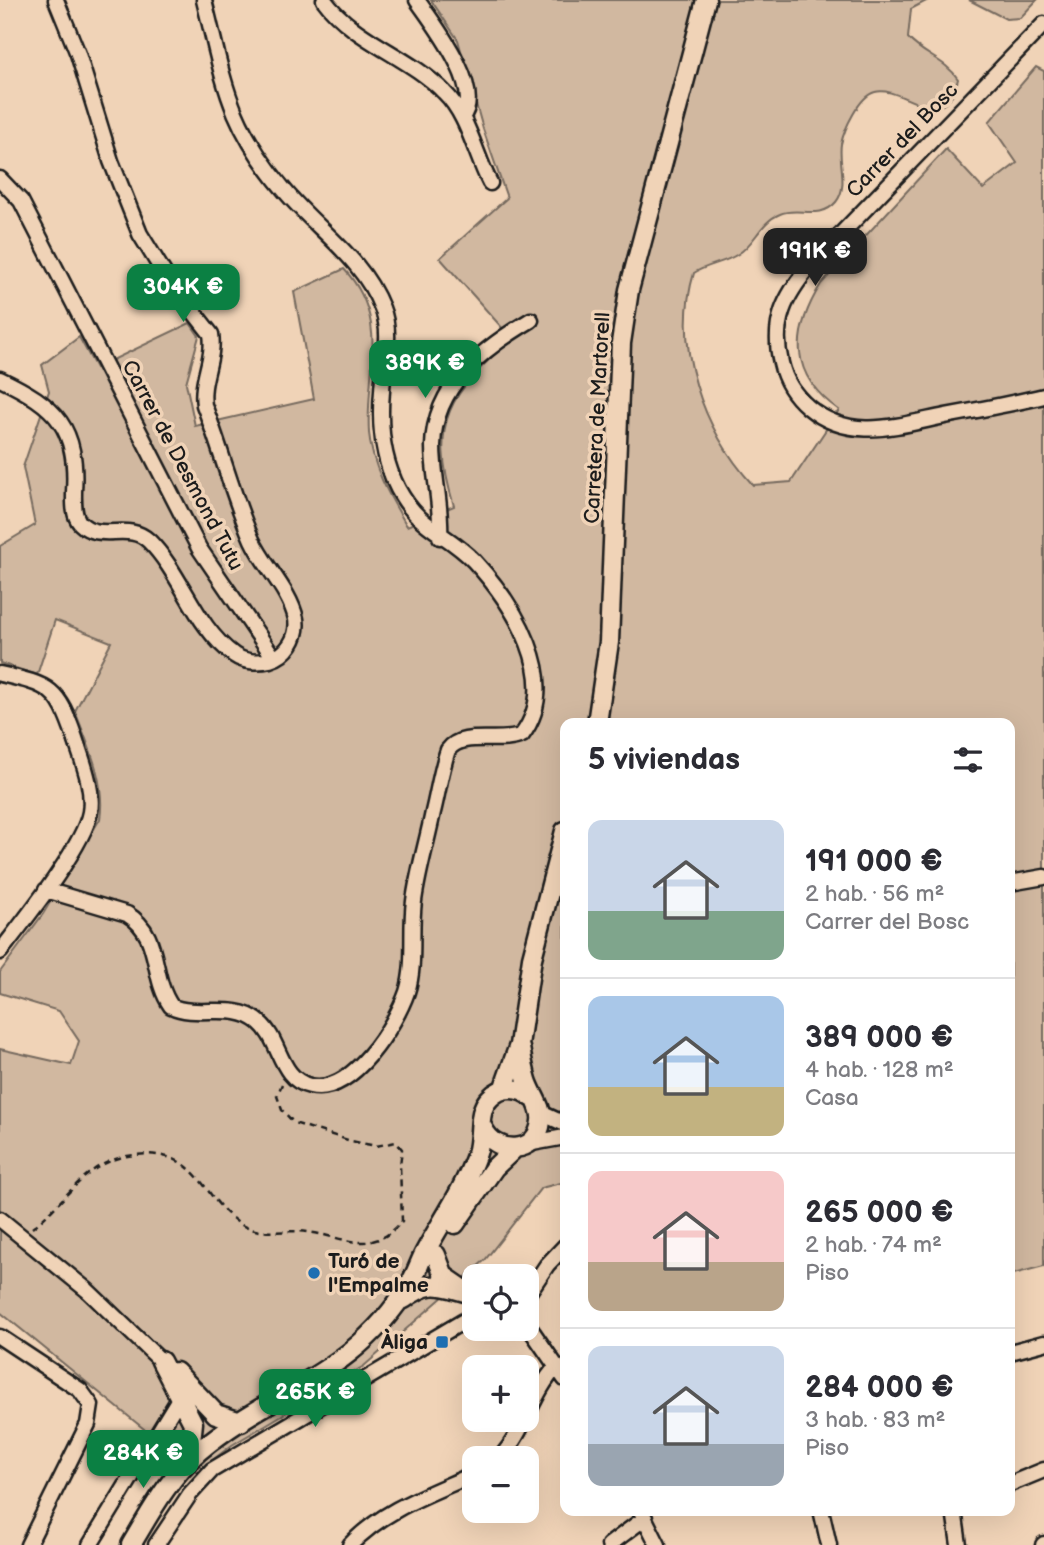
<!DOCTYPE html>
<html lang="es">
<meta charset="utf-8">
<style>
:root{--surface:#fff;--page:#f2f2f3;--text:#2b2b33;--muted:#7c7c81;--line:#e1e1e2;--accent:#0b8043}
body{margin:0;font-family:"Balsamiq Sans",sans-serif;background:var(--page);color:var(--text);height:100vh;display:flex;flex-direction:column;font-size:26px;white-space:nowrap}
*{box-sizing:border-box;margin:0}
p{font-size:23px;color:var(--muted)}
.icon{flex:none;width:38px;height:38px;fill:none;stroke:currentColor;stroke-width:2;stroke-linecap:round;stroke-linejoin:round}
.map{position:relative;flex:1;overflow:hidden}
.panel{position:absolute;left:560px;top:718px;width:455px;height:798px;display:flex;flex-direction:column;background:var(--surface);border-radius:14px;box-shadow:0 7px 28px #0002}
.panel>*{flex:none}
.fabs{position:absolute;left:462px;top:1264px;display:grid;gap:14px}
.fabs a{display:grid;place-items:center;width:77px;height:77px;border-radius:14px;background:var(--surface);box-shadow:0 7px 28px #0002;font-size:35px}
.price{position:absolute;translate:-50% -60px;padding:0 16px;border-radius:14px;background:var(--accent);color:#fff;font-size:23px;line-height:46px;filter:drop-shadow(0 2px 4px #0008)}
.price::after{content:'';position:absolute;left:50%;top:42px;width:21px;height:16px;margin-left:-10px;background:inherit;clip-path:polygon(0 0,100% 0,50% 100%)}
.price.on{background:#222;color:#fff}
ul{padding:0;list-style:none}
li{display:flex;align-items:center;gap:21px;height:175px;padding:0 28px}
li+li{border-top:2px solid var(--line)}
li span{display:grid;place-items:center;flex:none;width:196px;height:140px;border-radius:14px;color:#555}
li>.icon{margin-inline-start:auto}
span .icon{width:84px;height:84px;fill:#fffc;stroke-width:1}
li b{font-size:30px}
h2{display:flex;justify-content:space-between;align-items:center;height:84px;padding:0 28px;font-size:30px}
.map>svg:first-child{display:block}
</style>
<div class="map">
<svg width="1044" height="1545" viewBox="0 0 1044 1545">
<rect width="100%" height="100%" fill="#f0d3b7"/>
<filter id="ink" filterUnits="userSpaceOnUse"><feTurbulence type="fractalNoise" baseFrequency=".0143" numOctaves="2"/><feDisplacementMap in="SourceGraphic" scale="14" xChannelSelector="R" yChannelSelector="G"/><feConvolveMatrix kernelMatrix="1 2 1 2 8 2 1 2 1" color-interpolation-filters="sRGB"/></filter>
<g filter="url(#ink)">
<path fill="#d1b8a0" stroke="#766a5e" stroke-width="2" d="M431,0H928L911,9L908,38C923,55 946,60 958,79C944,138 902,84 875,92C859,96 844,130 841,144C838,163 849,186 836,202C820,221 798,206 780,214C760,222 755,244 738,254C725,263 708,264 694,273C672,346 703,430 753,485L791,482L839,410C789,375 791,333 821,284L946,149L983,189L1017,163L989,122L1036,67L1044,71V1266L1010,1275V723H565V1182L541,1188L485,1260L364,1366L232,1445L197,1472L0,1312V1049L71,1065L79,1041L59,1011L0,993V972L43,914L100,819C106,782 88,745 75,711L111,642L55,620L37,675L0,663V546L35,525L23,467L49,391L42,365L79,337L96,368L190,323L199,336L186,383L195,426L314,399L294,292L344,269C391,320 365,374 369,433C372,467 390,497 407,526L454,506C428,421 450,393 512,339L440,258L507,198L483,129L458,40Z
M969,0H1037L1020,18L1006,19Z"/>
<g fill="none" stroke-linecap="round" stroke-linejoin="round">
<g stroke="#1c1c1c" stroke-width="19">
<path id="minor" d="M324,0C354,41 409,56 444,92C468,115 475,154 490,183
M417,0C434,24 485,90 462,117
M1044,24L810,266C785,296 771,322 781,363C785,381 794,395 808,407C850,442 896,426 945,416C978,410 1011,404 1044,396
M0,179L21,201L199,548L274,658
M0,379C57,406 78,428 74,492C74,502 73,515 80,523C100,543 129,521 149,541C182,574 195,627 234,655C244,662 258,663 270,660C287,655 299,637 296,619C290,591 264,566 252,540C233,497 221,449 204,405C200,380 215,359 211,334L167,278L140,234L111,161L78,54L56,0
M440,537C442,506 433,476 433,446C434,385 484,348 531,320
M0,674C51,685 58,688 75,738C82,760 94,788 90,812C84,846 23,922 0,952
M1010,883L1044,877
M46,890L127,914C162,935 150,976 171,1006C198,1019 234,1001 259,1022C281,1040 279,1079 310,1086C352,1096 396,1024 407,992C416,964 410,930 414,901C418,871 427,842 433,812C438,792 441,770 448,750C462,730 501,745 522,735C563,680 513,603 474,561C446,532 420,530 398,489C383,460 379,424 382,391C383,363 393,335 382,308C362,257 319,232 285,191C227,122 225,84 204,0
M541,1113L565,1124
M527,1144L565,1137
M0,1219L87,1290L161,1361
M527,1295L547,1265L565,1246
M527,1324L565,1379
M0,1337L80,1390L91,1405L88,1424L28,1545
M1010,1352L1044,1343
M500,1458C525,1431 532,1393 557,1366
M1010,1484L1044,1470
M821,1510L829,1545
M954,1510L959,1545
M641,1511L658,1545
M90,1545L180,1397
M156,1545L190,1494L212,1470L474,1315
M350,1545C384,1509 430,1494 474,1474
M609,1545L645,1518
M1043,1545L1044,1544"/>
</g>
<g stroke="#1c1c1c" stroke-width="23">
<path id="major" d="M597,723L609,642L621,343L629,290L706,0
M503,1090L519,1045L532,958L565,831
M483,1128C496,1156 538,1155 541,1121C543,1107 531,1094 527,1080C524,1070 522,1059 520,1048
M455,1224L494,1168L514,1149
M436,1255L444,1276L460,1287
M404,1299C431,1279 438,1285 469,1293
M161,1361L193,1423L189,1460
M176,1372L216,1414L241,1422
M131,1545C150,1513 170,1476 199,1451C274,1388 354,1376 409,1285C416,1275 419,1263 425,1252C443,1219 464,1189 477,1153C483,1136 476,1111 490,1098C502,1085 520,1087 533,1098"/>
</g>
<path stroke="#1c1c1c" stroke-width="2.5" stroke-dasharray="7 5" stroke-linecap="butt" d="M32,1228C68,1201 83,1161 134,1155C201,1148 199,1196 240,1224C260,1237 286,1229 308,1232C345,1237 372,1257 402,1221L400,1166L402,1149L396,1142L376,1146L351,1141L294,1123L282,1110L277,1096L282,1084"/>
<use href="#minor" stroke="#f0d3b7" stroke-width="14"/>
<use href="#major" stroke="#f0d3b7" stroke-width="18"/>
</g>
</g>
<g fill="#1f6fb2" stroke="#f0d3b7" stroke-width="2.5">
<circle cx="314" cy="1273" r="7"/>
<rect x="435" y="1335" width="14" height="14" rx="3.5"/>
</g>
<g text-anchor="middle" stroke-width="7" stroke-linejoin="round" paint-order="stroke">
<g font-size="21" fill="#1c1c1c" stroke="#f0d3b7">
<text transform="translate(902 140) rotate(-46)" y="7">Carrer del Bosc</text>
<text transform="translate(597 418) rotate(-87)" y="7">Carretera de Martorell</text>
<text transform="translate(183 465) rotate(62)" y="7">Carrer de Desmond Tutu</text>
</g>
<g font-size="21" font-weight="bold" fill="#1c1c1c" stroke="#f0d3b7" text-anchor="start">
<text x="328" y="1268">Turó de<tspan x="328" dy="24">l'Empalme</tspan></text>
<text x="428" y="1349" text-anchor="end">Àliga</text>
</g>
</g>
</svg>
<div class="fabs">
<a><svg class="icon" aria-label="locate" viewBox="0 0 24 24"><circle cx="12" cy="12" r="6"/><path d="M12 2v4M12 18v4M2 12h4M18 12h4"/></svg></a>
<a>+</a>
<a>−</a>
</div>
<b class="price on" style="left:815px;top:288px">191K €</b>
<b class="price" style="left:183px;top:324px">304K €</b>
<b class="price" style="left:425px;top:400px">389K €</b>
<b class="price" style="left:315px;top:1429px">265K €</b>
<b class="price" style="left:143px;top:1490px">284K €</b>
<section class="panel">
<h2>5 viviendas<svg class="icon" aria-label="filters" viewBox="0 0 24 24"><path d="M4 7h16M4 17h16"/><circle cx="9" cy="7" r="2"/><circle cx="15" cy="17" r="2"/></svg></h2>
<ul>
<li><span style="background:linear-gradient(#c9d6e8 65%,#7fa58c 0)"><svg class="icon" aria-label="home" viewBox="0 0 24 24"><path d="M3 11l9-7 9 7M6 9v11h12V9"/></svg></span><div><b>191 000 €</b><p>2 hab. · 56 m²</p><p>Carrer del Bosc</p></div></li>
<li><span style="background:linear-gradient(#a9c7e8 65%,#c2b280 0)"><svg class="icon" aria-label="home" viewBox="0 0 24 24"><path d="M3 11l9-7 9 7M6 9v11h12V9"/></svg></span><div><b>389 000 €</b><p>4 hab. · 128 m²</p><p>Casa</p></div></li>
<li><span style="background:linear-gradient(#f6c9c9 65%,#b9a48a 0)"><svg class="icon" aria-label="home" viewBox="0 0 24 24"><path d="M3 11l9-7 9 7M6 9v11h12V9"/></svg></span><div><b>265 000 €</b><p>2 hab. · 74 m²</p><p>Piso</p></div></li>
<li><span style="background:linear-gradient(#c9d6e8 70%,#9aa5b1 0)"><svg class="icon" aria-label="home" viewBox="0 0 24 24"><path d="M3 11l9-7 9 7M6 9v11h12V9"/></svg></span><div><b>284 000 €</b><p>3 hab. · 83 m²</p><p>Piso</p></div></li>
</ul>
</section>
</div>
